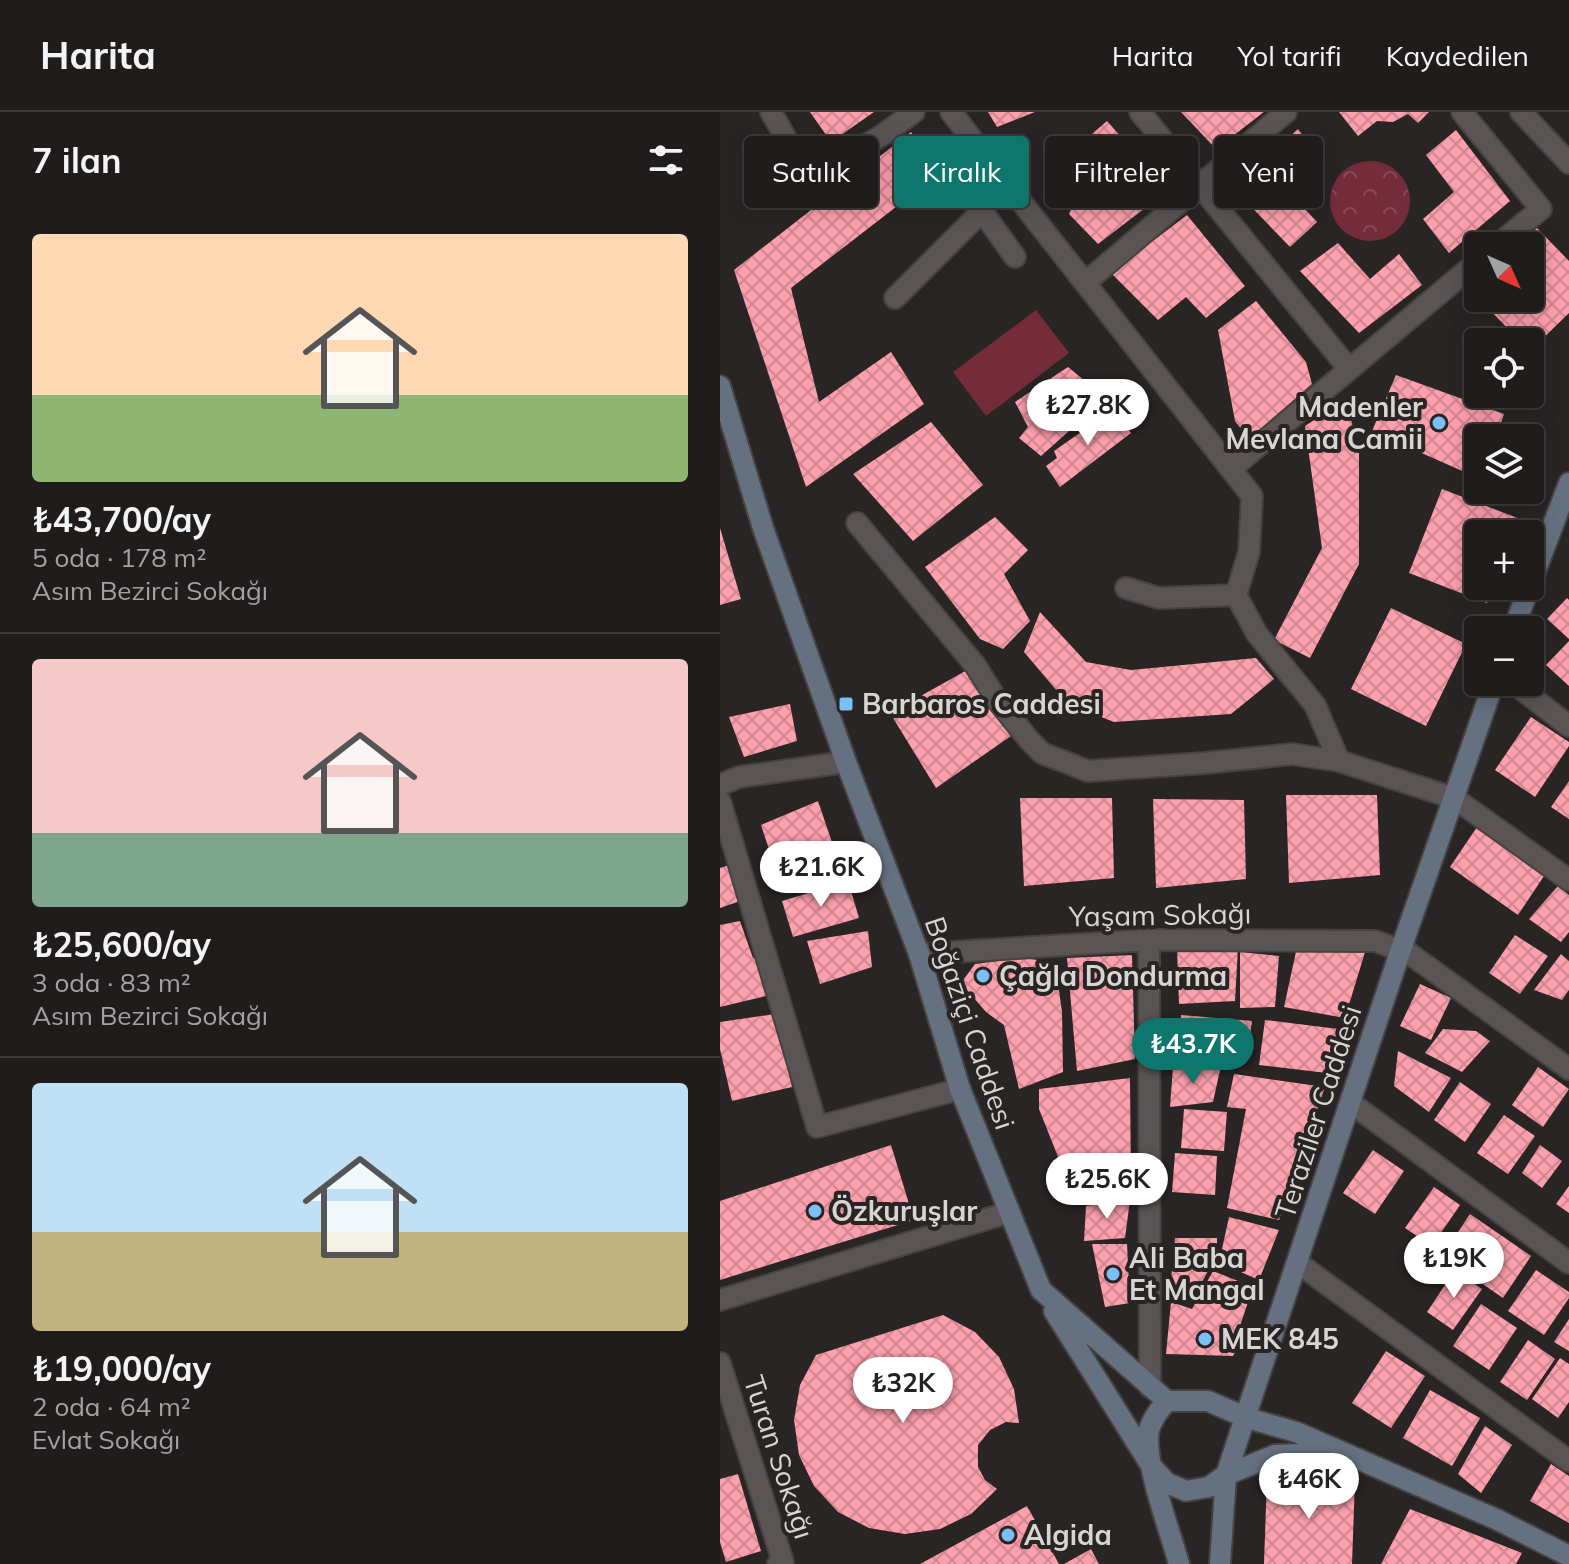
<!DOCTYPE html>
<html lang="tr">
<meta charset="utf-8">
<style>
:root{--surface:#201c1c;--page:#282525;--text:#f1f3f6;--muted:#a2a1a3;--line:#3d3a3b;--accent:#0f766e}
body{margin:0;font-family:Mulish,sans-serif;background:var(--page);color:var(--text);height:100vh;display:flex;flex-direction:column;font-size:30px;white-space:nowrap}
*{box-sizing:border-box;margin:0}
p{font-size:26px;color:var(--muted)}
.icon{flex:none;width:44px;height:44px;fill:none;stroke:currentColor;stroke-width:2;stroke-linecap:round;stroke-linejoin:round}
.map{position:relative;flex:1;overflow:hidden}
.details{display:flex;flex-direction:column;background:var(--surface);width:720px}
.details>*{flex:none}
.hud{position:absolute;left:24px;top:24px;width:704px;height:72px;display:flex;gap:16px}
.needle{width:52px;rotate:135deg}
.buttons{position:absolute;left:744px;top:120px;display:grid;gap:16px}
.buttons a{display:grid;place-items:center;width:80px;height:80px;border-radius:8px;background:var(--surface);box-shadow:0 4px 20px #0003,0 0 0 2px var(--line);font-size:40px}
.price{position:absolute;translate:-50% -68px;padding:0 18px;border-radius:28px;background:#fff;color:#222;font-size:26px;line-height:52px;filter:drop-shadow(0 2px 4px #0008)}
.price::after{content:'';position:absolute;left:50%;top:48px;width:24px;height:18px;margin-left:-12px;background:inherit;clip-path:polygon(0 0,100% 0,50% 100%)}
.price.active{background:var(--accent);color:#fff}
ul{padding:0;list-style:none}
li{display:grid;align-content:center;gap:16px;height:424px;padding:0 32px}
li+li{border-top:2px solid var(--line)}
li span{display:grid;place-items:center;height:248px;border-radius:8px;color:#555}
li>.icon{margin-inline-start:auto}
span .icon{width:144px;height:144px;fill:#fffc;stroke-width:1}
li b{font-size:34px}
h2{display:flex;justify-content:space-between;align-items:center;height:96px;padding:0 32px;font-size:34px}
.pill{padding:0 28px;border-radius:8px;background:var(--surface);box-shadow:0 4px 20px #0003,0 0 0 2px var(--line);font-size:28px;line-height:72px}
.pill.active{background:var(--accent);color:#fff}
header{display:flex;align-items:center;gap:48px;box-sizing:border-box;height:112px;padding:0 40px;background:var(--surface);border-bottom:2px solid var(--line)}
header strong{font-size:38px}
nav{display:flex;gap:44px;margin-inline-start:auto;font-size:28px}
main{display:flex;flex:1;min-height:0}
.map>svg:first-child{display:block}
</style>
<header>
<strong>Harita</strong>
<nav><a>Harita</a><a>Yol tarifi</a><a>Kaydedilen</a></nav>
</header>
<main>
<section class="details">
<h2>7 ilan<svg class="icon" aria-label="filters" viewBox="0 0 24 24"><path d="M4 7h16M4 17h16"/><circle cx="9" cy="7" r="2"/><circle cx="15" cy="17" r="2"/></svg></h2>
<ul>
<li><span style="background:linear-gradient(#ffd9b3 65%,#8fb573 0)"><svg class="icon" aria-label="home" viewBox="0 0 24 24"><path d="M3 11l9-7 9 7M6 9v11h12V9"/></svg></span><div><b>₺43,700/ay</b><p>5 oda · 178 m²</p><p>Asım Bezirci Sokağı</p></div></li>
<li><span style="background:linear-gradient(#f6c9c9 70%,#7fa58c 0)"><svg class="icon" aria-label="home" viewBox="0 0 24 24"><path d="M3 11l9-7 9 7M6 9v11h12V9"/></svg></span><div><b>₺25,600/ay</b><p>3 oda · 83 m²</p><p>Asım Bezirci Sokağı</p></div></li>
<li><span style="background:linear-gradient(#bfe0f5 60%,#c2b280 0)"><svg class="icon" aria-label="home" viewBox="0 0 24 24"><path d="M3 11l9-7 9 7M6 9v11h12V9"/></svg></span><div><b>₺19,000/ay</b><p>2 oda · 64 m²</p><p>Evlat Sokağı</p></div></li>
</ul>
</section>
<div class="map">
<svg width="849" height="1452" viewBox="0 0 849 1452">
<defs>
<pattern id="forest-crowns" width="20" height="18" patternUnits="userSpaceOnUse" patternTransform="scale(2)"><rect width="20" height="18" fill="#742c3b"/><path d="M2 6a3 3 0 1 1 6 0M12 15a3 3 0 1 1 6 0" fill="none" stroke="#874a56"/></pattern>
<pattern id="building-cross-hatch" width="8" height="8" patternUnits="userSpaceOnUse" patternTransform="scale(2)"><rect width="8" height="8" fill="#fe9fac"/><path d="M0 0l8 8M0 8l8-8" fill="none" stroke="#cf8791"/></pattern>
</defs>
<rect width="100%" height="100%" fill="#2a2525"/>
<path fill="#742c3b" d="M316,198L349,241L266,304L233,260Z"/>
<path fill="url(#forest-crowns)" d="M610 89a40 40 0 1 1 80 0a40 40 0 1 1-80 0Z"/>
<path fill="url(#building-cross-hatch)" d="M90,0H154L111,30Z
M268,0H315L277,15Z
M461,0H544L496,37Z
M619,0H709L698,11L688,2L673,10L657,9L638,24Z
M387,9L441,70L442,83L378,132L349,102L369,61L351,40Z
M578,17L602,48L567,78L597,110L570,135L514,77Z
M736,18L790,89L729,141L703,107L734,80L706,43Z
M191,20L220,61L71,176L99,290L171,240L204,292L86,375L14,158Z
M467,103L525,174L486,206L466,185L438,208L391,161Z
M817,116L849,149V201L810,239V230H801L758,186H810V134H798Z
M618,131L650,167L679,142L702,173L639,221L580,159Z
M536,189L586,250L592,272L529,327L515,309L498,218Z
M348,255L386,286L321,344L299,326L308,315L295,290Z
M676,263L784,302L776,326H758V366L652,319Z
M626,287L639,340V452L590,546L554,528L602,436L585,314Z
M394,297L411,321L340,375L326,354L337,346L334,339Z
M211,310L263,373L193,429L133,362Z
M722,377L800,407L794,422H758V474H774L767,491L689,461Z
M275,405L308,438L284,462L310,509L283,537L260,527L205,455Z
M0,416L21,487L0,493Z
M847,486L849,488V527L827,507Z
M671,496L746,532L706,614L631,577Z
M320,500L366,550L411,558L536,546L554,567L511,602L394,610L348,592L304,540Z
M849,529V574L826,553Z
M249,557L291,624L216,676L170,601Z
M70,592L77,629L24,645L9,605Z
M811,605L849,630V634L815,685L775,658Z
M849,669V707L831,695Z
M566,683H657L660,763L569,771Z
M300,686H392L394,766L304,774Z
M433,687L524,688L526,767L436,776Z
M98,689L122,760L62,777L41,713Z
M757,715L826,761L798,803L730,755Z
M13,752L23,788L0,796V756Z
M128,769L139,806L73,825L62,789Z
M838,774L849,783V820L841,830L809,807Z
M20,809L33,846L39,845L50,883L0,895V813Z
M148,819L152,855L100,872L87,829Z
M795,823L828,844L800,882L769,861Z
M577,835L645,840L625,906L564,895Z
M457,836H518L515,889L459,892Z
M520,840L559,844L555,895L520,896Z
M841,842L849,849V878L842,888L814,878Z
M412,843L415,947L357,959L347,846Z
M301,846L335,850L342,900L343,960L299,977L284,913L266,900L241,871L255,852Z
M700,872L731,886L711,928L680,914Z
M55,902L72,975L12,989L0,937V910Z
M461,903L532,909L527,944L460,947Z
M545,908L618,917L607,961L539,953Z
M723,917L756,919L770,929L742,960L705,941Z
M678,939L731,966L709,1000L674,974Z
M453,955L500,958L493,990L450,995Z
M818,955L849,977L823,1015L792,993Z
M514,962L605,975L559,1108L507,1096L526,997L507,995Z
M410,966L411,1076L356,1090L319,997V977Z
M740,970L771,992L745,1030L714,1008Z
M464,997L507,1000L504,1039L461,1036Z
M784,1003L815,1024L788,1062L757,1041Z
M171,1033L194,1108L0,1168V1089Z
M820,1033L842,1049L822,1076L802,1061Z
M653,1038L684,1059L655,1102L623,1081Z
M455,1041L497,1044L495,1083L452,1080Z
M849,1074V1101L836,1092Z
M714,1075L740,1093L712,1134L685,1116Z
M410,1088L405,1126L364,1129L366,1094Z
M750,1102L811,1144L783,1186L722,1144Z
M509,1105L559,1118L539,1168L505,1153L508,1140L502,1137Z
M455,1126H497V1143L478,1177L450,1179Z
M372,1132H407L410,1191L385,1195Z
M735,1158L762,1177L733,1218L707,1200Z
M816,1158L849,1180V1186L824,1223L788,1199Z
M493,1159L533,1175L520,1214L527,1216L513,1244L446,1242L451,1190L472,1197Z
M761,1192L797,1216L769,1258L733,1234Z
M223,1203L255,1220L279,1245L294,1277L299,1311L286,1310L270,1318L258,1333V1355L265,1368L277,1377L251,1402L220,1417L185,1422L149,1416L118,1400L94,1374L79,1343L74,1308L80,1273L96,1243Z
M849,1207V1239L834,1230Z
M808,1228L835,1247L807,1288L780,1270Z
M666,1239L705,1264L671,1316L632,1291Z
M840,1246L849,1252V1290L838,1306L812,1287Z
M710,1278L760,1306L732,1354L683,1326Z
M765,1314L792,1333L761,1381L738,1362Z
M831,1352L849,1364V1411L810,1389Z
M18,1362L41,1439L6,1450L0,1430V1367Z
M547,1366L635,1368L632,1452H544Z
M307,1394L339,1452H200Z
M690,1397L802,1441L796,1452H661Z
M371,1437L379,1452H344Z"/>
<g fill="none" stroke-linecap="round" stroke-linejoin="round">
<g stroke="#464242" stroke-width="24">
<path id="street" d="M51,0L89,67L164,22L194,0
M231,0L532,384L529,440L516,483L537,522L595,593L619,649
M420,0L629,257
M742,0L821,97L776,134
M801,0L849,51
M272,54L262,99L295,145
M365,171L566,0
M175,186L262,99
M512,356L758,149
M137,411L255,553L277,588L310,629L322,641L368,659L485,651L572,642L619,649L734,686L849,768
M406,476L439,486L516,483
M792,570L849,614
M0,673L19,665L126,650
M0,689L97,1015L240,977
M429,828L430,1275
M199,842L429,828L655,829L690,842L849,957
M631,991L849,1151
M578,1151L849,1349
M0,1188L290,1100
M0,1251L63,1450L58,1452"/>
</g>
<g stroke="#464242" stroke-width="24">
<path id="secondary" d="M0,274L43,416L126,650L199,842L240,977L321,1178L447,1289
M793,518L849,371
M334,1199L432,1355L447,1371L466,1379L489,1375L506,1363L555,1343L615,1341
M459,1452C450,1419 428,1361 428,1328C427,1314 438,1299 447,1289H488L527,1306L576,1320L778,1408L849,1444
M500,1452L506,1363L681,837L774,570"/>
</g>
<use href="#street" stroke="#5b5455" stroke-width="20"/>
<use href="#secondary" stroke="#657180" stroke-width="20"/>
</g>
<g fill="#79bff8" stroke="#2a2525" stroke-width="3">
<circle cx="719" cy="311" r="8"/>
<rect x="118" y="584" width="16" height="16" rx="4"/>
<circle cx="263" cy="864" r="8"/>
<circle cx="95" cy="1099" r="8"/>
<circle cx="393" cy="1162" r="8"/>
<circle cx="485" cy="1227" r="8"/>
<circle cx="288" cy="1423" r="8"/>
</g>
<g text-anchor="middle" stroke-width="8" stroke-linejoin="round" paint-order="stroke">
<g font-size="28" font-weight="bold" fill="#d9d5d5" stroke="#2a2525" text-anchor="start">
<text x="703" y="305" text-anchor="end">Madenler<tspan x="703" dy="32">Mevlana Camii</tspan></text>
<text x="142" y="602">Barbaros Caddesi</text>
<text x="279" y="874">Çağla Dondurma</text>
<text x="111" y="1109">Özkuruşlar</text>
<text x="409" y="1156">Ali Baba<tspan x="409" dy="32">Et Mangal</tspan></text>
<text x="501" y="1237">MEK 845</text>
<text x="304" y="1433">Algida</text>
</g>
<g font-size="28" fill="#d9d5d5" stroke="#2a2525">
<text transform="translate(440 803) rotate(-1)" y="10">Yaşam Sokağı</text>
<text transform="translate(250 911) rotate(71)" y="10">Boğaziçi Caddesi</text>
<text transform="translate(598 1000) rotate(-72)" y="10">Teraziler Caddesi</text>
<text transform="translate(59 1345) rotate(72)" y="10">Turan Sokağı</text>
</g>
</g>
</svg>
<div class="buttons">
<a><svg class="needle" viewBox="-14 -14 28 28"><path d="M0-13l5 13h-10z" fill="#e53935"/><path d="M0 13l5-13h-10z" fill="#a2a1a3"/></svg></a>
<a><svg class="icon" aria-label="locate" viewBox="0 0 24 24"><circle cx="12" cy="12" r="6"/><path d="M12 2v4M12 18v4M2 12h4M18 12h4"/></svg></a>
<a><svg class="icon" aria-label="layers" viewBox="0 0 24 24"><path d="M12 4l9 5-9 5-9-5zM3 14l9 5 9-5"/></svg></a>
<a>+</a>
<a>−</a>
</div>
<b class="price" style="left:368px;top:335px">₺27.8K</b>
<b class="price" style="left:101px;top:797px">₺21.6K</b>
<b class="price active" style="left:473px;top:974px">₺43.7K</b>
<b class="price" style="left:387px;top:1109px">₺25.6K</b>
<b class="price" style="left:734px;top:1188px">₺19K</b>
<b class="price" style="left:183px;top:1313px">₺32K</b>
<b class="price" style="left:589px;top:1409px">₺46K</b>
<div class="hud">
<a class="pill">Satılık</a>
<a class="pill active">Kiralık</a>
<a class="pill">Filtreler</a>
<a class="pill">Yeni</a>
</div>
</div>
</main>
